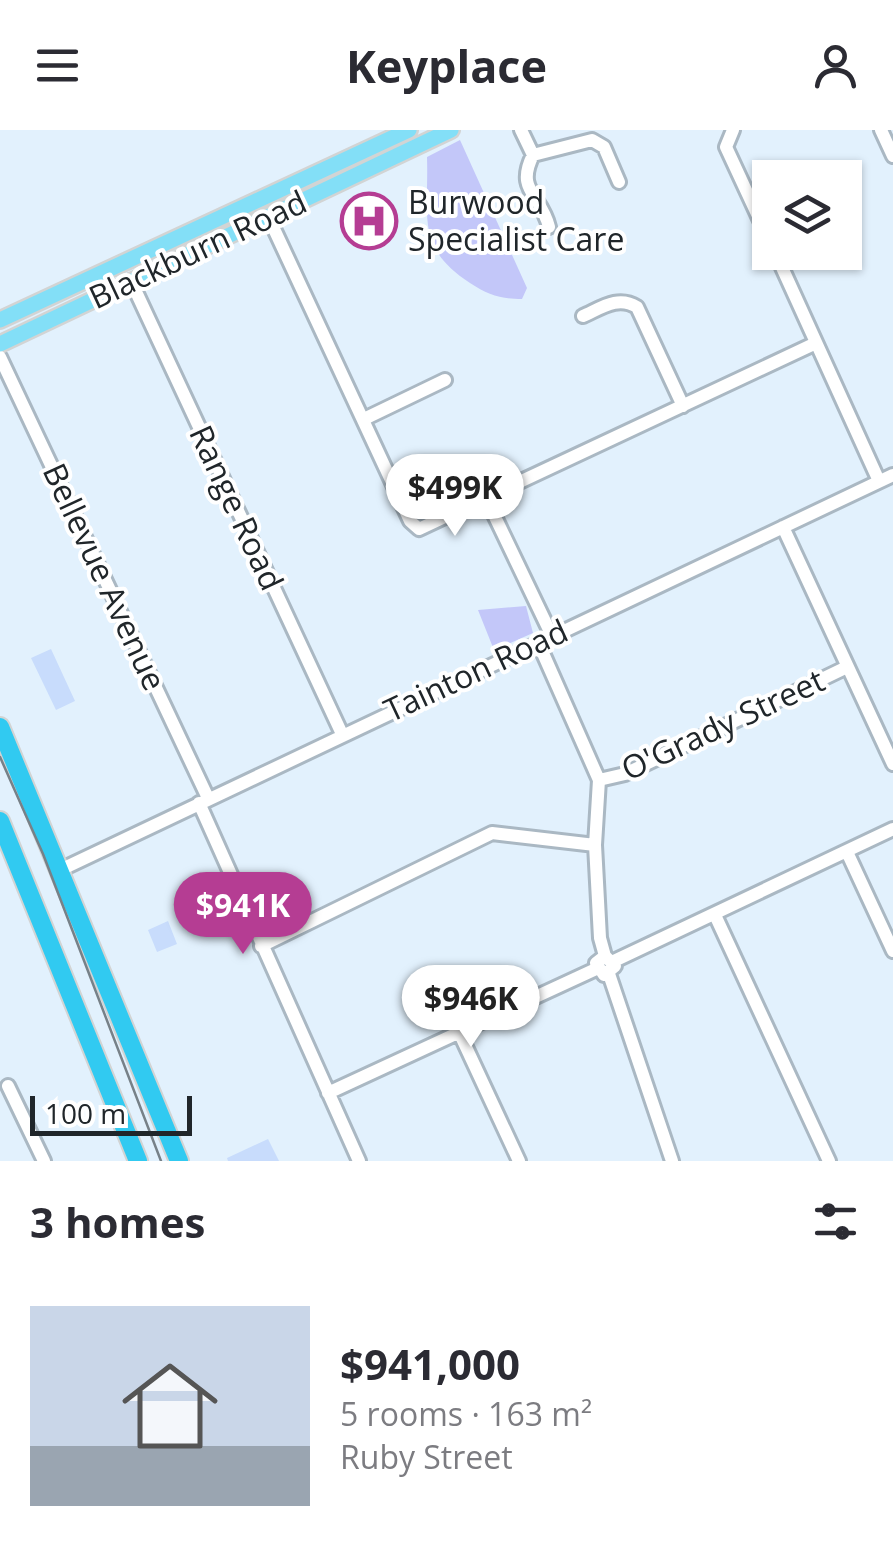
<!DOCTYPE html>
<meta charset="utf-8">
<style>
:root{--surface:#fff;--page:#f2f2f3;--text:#2b2b33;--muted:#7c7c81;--accent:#b53d93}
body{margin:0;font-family:"Open Sans",sans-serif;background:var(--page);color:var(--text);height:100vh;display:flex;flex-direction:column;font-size:38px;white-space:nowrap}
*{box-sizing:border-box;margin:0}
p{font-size:32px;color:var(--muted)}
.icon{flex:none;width:55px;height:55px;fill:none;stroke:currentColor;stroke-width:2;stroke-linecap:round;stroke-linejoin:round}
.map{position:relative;height:1031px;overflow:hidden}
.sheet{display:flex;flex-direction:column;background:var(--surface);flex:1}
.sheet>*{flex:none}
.buttons{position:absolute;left:752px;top:30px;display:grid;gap:20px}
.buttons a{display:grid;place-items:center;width:110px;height:110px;border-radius:0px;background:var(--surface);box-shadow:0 2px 8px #0004;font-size:50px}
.scale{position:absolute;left:30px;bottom:25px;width:162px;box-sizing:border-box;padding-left:10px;border:5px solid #20262a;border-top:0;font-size:28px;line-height:35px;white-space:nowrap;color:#20262a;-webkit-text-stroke:8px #fff;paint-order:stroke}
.price{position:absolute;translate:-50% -85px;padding:0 22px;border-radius:35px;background:#fff;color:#222;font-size:32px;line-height:65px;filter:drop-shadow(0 2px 5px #0008)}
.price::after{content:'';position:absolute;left:50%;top:60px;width:30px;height:22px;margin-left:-15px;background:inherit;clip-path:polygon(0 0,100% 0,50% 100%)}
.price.current{background:var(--accent);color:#fff}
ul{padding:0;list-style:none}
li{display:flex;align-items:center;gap:30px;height:250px;padding:0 30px}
li span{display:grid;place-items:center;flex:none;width:280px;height:200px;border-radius:0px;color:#555}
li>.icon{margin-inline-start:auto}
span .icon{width:120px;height:120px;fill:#fffc;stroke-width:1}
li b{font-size:42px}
h2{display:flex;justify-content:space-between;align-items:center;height:120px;padding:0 30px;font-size:42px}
header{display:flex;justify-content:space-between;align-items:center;height:130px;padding:0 30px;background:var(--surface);font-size:45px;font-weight:700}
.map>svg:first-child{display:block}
</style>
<header><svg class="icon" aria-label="menu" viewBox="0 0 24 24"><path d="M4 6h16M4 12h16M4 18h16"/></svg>Keyplace<svg class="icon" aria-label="person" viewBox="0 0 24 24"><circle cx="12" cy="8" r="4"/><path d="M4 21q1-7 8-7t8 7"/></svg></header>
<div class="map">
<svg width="893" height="1031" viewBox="0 0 893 1031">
<rect width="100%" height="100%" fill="#e2f1fd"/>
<path fill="#c3c7f9" d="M460,10L527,158L522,169C501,169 488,165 470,153C415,117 429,87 427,27Z
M526,476L533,503L494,520L478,480Z"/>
<path fill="#c8dcfc" d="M51,519L75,571L56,580L31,528Z
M168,791L177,814L157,822L148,800Z
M268,1009L279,1031H228L227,1028Z"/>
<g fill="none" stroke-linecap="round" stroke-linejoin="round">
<g stroke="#aab8c3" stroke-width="18">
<path id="minor" d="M521,0L533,25
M733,0L726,17L770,112
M881,0L893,26
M268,86L410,391L419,399L816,213
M549,97C541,64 515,61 533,25L592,10L604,17L619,52
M775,122L879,351
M131,151L342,604
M583,186C601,178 618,165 637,177L683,276
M0,227L208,668
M364,289L445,250
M486,368L552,506
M783,397L893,634
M538,512L599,650L595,715L600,808L605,826L615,836L604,845L596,833L605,826
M599,650L625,644L847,537
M199,673L359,1031
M847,722L893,821
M60,740L893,345
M715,785L829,1031
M261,816L492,703L595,715
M614,831L893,699
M609,844L672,1031
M459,902L519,1031
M8,956L44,1031
M328,963L596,839"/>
</g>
<g stroke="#d2d4d4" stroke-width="20">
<path id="major" d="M0,190L409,0
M0,214L451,0"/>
</g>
<g stroke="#d2d4d4" stroke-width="22">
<path id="highway" d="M0,597L179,1031
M0,691L138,1031"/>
</g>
<use href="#minor" stroke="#fff" stroke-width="12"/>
<use href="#major" stroke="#83dff7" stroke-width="15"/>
<use href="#highway" stroke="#31caf1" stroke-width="18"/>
<path stroke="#778188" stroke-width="2.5" d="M0,627L43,724L161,1031"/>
</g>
<defs>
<g id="hospital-ring" transform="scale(2.875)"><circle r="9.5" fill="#fff" stroke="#b53d93" stroke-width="1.5"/><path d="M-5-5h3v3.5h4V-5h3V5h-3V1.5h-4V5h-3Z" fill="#b53d93"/></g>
</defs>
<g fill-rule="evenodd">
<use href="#hospital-ring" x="369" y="91"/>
</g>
<g text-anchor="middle" stroke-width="8" stroke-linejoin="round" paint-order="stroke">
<g font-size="32" fill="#20262a" stroke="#fff" text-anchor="start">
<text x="408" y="84">Burwood<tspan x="408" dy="37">Specialist Care</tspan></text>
</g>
<g font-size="32" fill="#20262a" stroke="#fff">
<text transform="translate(198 120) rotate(-25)" y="11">Blackburn Road</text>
<text transform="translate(236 378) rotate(65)" y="11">Range Road</text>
<text transform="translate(104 447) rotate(65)" y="11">Bellevue Avenue</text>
<text transform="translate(476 541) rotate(-25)" y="11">Tainton Road</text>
<text transform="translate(723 595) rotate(-25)" y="11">O'Grady Street</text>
</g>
</g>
</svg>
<div class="buttons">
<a><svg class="icon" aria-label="layers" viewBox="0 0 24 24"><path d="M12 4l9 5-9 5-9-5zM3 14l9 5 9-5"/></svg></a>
</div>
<div class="scale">100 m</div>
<b class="price" style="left:455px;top:409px">$499K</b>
<b class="price current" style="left:243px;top:827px">$941K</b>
<b class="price" style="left:471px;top:920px">$946K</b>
</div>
<section class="sheet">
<h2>3 homes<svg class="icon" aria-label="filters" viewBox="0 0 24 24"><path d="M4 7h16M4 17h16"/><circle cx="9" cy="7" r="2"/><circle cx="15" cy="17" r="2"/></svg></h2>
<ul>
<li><span style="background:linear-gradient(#c9d6e8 70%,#9aa5b1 0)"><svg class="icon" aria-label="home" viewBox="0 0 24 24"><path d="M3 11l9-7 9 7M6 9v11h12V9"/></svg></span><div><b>$941,000</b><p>5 rooms · 163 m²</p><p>Ruby Street</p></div></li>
</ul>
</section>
